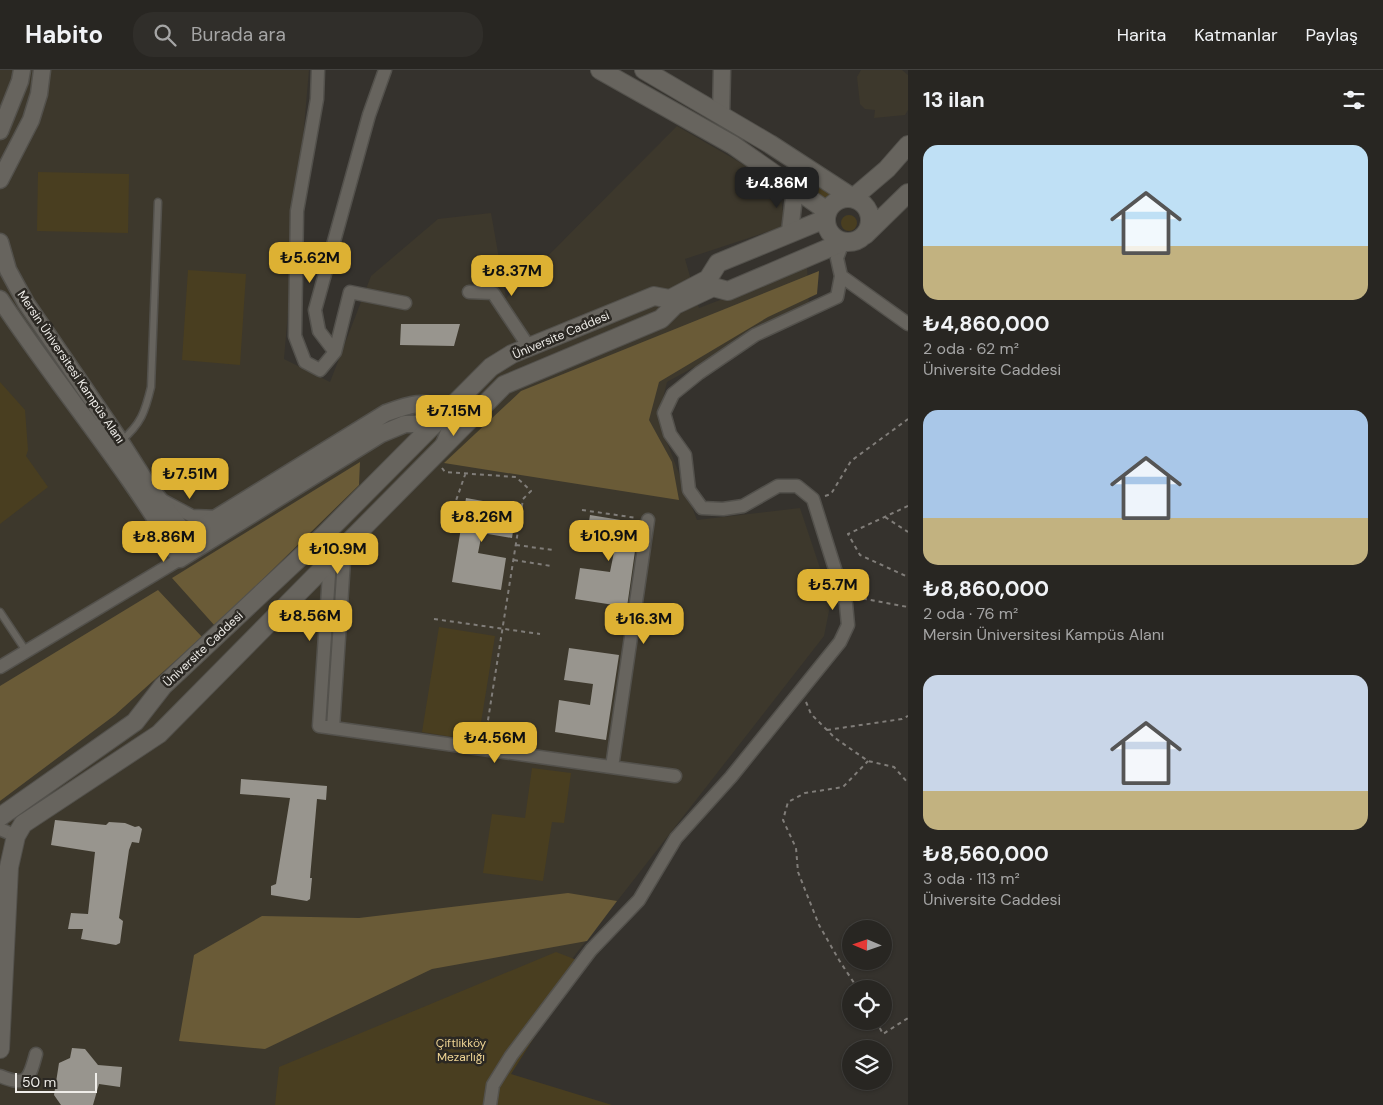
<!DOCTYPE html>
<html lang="tr">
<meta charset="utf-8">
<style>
:root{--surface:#282622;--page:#302e2a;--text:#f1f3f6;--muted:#a5a5a5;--line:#444340;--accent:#ddb133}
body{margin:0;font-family:"DM Sans",sans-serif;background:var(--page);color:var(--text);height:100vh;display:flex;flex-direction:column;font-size:19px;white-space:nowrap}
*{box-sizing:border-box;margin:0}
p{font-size:16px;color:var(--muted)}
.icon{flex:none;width:28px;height:28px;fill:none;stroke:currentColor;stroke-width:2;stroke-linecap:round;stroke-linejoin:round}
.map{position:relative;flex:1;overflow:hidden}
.side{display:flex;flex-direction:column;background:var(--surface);width:475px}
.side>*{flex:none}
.needle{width:32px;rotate:272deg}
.fabs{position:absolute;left:842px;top:850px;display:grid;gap:10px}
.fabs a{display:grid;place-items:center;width:50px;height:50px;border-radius:50%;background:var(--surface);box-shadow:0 1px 4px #0004,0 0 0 1px var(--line);font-size:25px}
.scale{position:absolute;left:15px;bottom:12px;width:82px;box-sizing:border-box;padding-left:5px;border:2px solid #efede9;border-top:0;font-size:14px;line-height:18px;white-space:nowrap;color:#efede9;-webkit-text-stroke:4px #2b2823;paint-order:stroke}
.price{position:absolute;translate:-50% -42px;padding:0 11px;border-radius:10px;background:var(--accent);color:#111;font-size:16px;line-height:32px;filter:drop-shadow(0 1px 2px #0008)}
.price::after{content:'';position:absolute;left:50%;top:30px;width:15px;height:11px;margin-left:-8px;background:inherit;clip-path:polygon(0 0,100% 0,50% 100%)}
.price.current{background:#222;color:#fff}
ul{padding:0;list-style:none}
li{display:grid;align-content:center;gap:10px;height:265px;padding:0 15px}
li span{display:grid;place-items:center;height:155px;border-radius:15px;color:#555}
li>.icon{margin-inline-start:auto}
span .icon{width:90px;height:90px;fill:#fffc;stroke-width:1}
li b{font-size:21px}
h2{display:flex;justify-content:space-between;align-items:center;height:60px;padding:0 15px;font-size:21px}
header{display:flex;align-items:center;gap:30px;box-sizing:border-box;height:70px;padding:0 25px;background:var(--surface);border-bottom:1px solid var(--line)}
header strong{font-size:24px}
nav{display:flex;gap:28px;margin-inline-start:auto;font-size:18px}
.search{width:350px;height:45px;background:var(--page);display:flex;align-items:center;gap:12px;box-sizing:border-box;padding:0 18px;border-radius:20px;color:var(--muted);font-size:19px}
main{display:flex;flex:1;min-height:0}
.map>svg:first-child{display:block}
</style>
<header>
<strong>Habito</strong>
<div class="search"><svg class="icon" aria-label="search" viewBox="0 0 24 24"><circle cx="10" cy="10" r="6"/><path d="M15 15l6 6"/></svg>Burada ara</div>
<nav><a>Harita</a><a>Katmanlar</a><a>Paylaş</a></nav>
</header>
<main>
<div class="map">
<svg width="908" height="1035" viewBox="0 0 908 1035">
<rect width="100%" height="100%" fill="#35322d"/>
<path fill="#3d382c" d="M0,0H309L284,289L330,312L371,206L438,149L491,143L506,228L677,56L779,115L785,156L685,189L699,238L807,197L809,234L667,312L658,349L697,450L800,438L831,531L824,566L483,1003L477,1035H0Z
M861,0H902L908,5V40L905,45L874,48L875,40L865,39L860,34L857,7Z"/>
<path fill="#493e20" d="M786,92L833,121L821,135Z
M38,102L129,104L128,163L37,161Z
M841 153a8 8 0 1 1 16 0a8 8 0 1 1-16 0Z
M188,200L246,204L240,295L182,290Z
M0,312L25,340L28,380L26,386L48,417L0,454Z
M439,557L495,566L478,671L422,662Z
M532,698L571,703L564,753L552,752L543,811L483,803L492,744L525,748Z
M556,882L582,892L511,1004L612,1035H275L279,997Z"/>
<path fill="#6a5b37" d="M819,201L817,224L768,247L659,312L649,350L672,392L679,430L444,393L521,321Z
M360,392L359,415L215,556L172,508Z
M158,520L202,567L115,645L0,731V616Z
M568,823L617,831L587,871L432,899L265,979L179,971L194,885L262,846L359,848Z"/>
<path fill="#98958e" d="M401,254H460L454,276L400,275Z
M466,428L517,437L512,468L482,463L478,483L506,488L501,520L452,512Z
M590,445L639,453L627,537L575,529L580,498L610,502L614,482L585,477Z
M569,578L619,585L606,670L555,662L559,630L590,635L593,614L564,610Z
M241,709L327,716L326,730L317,729L310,808H312L310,829L307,831L271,825V816L276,814L290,728L240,724Z
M55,750L106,755L109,752L125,753L135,757L139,756L142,759L139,773L132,772L129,780L119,848L123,851L120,873L116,875L81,869L83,859H68L71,843L88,844L95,782L51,775Z
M72,978L85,979L98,995L122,997L120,1017L99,1014L93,1035H61L54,1025L59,993L70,988Z"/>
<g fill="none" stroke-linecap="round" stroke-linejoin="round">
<g stroke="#53514c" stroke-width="9">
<path id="service" d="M121,371C141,354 145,342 151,317L158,132
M0,542L26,581"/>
</g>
<g stroke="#53514c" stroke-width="15">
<path id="minor" d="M318,0L317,29L297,141L295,266L305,292L320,300L335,282L350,222L405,233
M841,206L908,254
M469,222L493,223L529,277
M335,282L319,261L315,240L369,45L385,0
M442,374L450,354L448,339
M160,429L192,446L219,447
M330,489L319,656L675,706
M0,597L180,489L187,466
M333,658L345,475
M612,697L648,450
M0,759L16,766
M0,1006C27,1017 29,1010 36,984
M490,1035L493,1015L511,986L591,880L639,830L676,768L731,707L840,572L848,555L846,534L813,429L797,416H778L743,436L723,439L702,438L689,420L685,385L670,364L664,343L673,324L699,303L755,265L837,227L841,206L837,188L843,172"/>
</g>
<g stroke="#53514c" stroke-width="19">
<path id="tertiary" d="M721,45L722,0
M0,61L20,11L22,0
M0,110L31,50L39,24L42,0
M790,161L795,119
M0,172L8,200L26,233L115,363L148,415L187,466L386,343C411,334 422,330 448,339
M0,229C58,317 128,398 180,489L381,364L405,354H432"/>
</g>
<g stroke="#53514c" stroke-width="20">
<path id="secondary" d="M600,0L733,75L827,141
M644,0L770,74L853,128L887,99L908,75
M826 150a22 22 0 1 1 44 0a22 22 0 1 1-44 0Z
M865,165L908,123
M0,747L135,652L163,616L324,465L491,297L512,284L654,226L670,229L708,209L718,193L825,149
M0,979L9,797L16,766L23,754L159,664L504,315L661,249L675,235L713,217L728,221L843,172"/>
</g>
<path stroke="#807d79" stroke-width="2" stroke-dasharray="4 4" stroke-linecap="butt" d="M442,398L445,402L516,407L531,421L523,429L485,669
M825,426L831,424L851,391L908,349
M908,436L848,464L860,485L908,507
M582,440L637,448
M451,445L466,402
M885,447L908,462
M516,475L553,480
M514,490L551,496
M855,527L908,537
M434,549L540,564
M806,632L811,644L835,668L868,691L894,697L908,713
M827,660L902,649L908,646
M858,919L839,890L819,855L798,802L796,778L783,750L788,732L805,723L843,717L868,691
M876,951L883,964L908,948"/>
<use href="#service" stroke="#67645e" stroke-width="6"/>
<use href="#minor" stroke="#67645e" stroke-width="12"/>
<use href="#tertiary" stroke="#67645e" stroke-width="16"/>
<use href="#secondary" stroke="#67645e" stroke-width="18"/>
</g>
<g text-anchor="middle" stroke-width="5" stroke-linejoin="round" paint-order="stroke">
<g font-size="12" fill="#efede9" stroke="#2b2823">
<text transform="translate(561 265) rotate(-23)" y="4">Üniversite Caddesi</text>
<text transform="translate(71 297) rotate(56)" y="4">Mersin Üniversitesi Kampüs Alanı</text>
<text transform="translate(203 579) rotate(-43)" y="4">Üniversite Caddesi</text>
</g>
<g font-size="12" fill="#eed494" stroke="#2b2823">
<text x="461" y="977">Çiftlikköy<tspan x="461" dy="14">Mezarlığı</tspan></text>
</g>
</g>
</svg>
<div class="fabs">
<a><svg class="needle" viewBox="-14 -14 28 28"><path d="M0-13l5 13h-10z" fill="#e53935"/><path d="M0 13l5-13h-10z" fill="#a5a5a5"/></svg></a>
<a><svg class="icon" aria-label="locate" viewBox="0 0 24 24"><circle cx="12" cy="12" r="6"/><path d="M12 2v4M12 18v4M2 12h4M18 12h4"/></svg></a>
<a><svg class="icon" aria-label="layers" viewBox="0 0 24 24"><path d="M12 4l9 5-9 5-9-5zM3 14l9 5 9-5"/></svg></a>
</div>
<div class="scale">50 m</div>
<b class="price current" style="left:777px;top:139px">₺4.86M</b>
<b class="price" style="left:310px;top:214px">₺5.62M</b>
<b class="price" style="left:512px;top:227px">₺8.37M</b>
<b class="price" style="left:454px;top:367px">₺7.15M</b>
<b class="price" style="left:190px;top:430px">₺7.51M</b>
<b class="price" style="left:482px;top:473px">₺8.26M</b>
<b class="price" style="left:609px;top:492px">₺10.9M</b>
<b class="price" style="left:164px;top:493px">₺8.86M</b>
<b class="price" style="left:338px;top:505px">₺10.9M</b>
<b class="price" style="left:833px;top:541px">₺5.7M</b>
<b class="price" style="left:310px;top:572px">₺8.56M</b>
<b class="price" style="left:644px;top:575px">₺16.3M</b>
<b class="price" style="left:495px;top:694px">₺4.56M</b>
</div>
<section class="side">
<h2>13 ilan<svg class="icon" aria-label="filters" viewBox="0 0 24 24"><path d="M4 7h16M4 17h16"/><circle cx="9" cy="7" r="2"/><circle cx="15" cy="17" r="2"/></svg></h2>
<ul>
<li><span style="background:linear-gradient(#bfe0f5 65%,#c2b280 0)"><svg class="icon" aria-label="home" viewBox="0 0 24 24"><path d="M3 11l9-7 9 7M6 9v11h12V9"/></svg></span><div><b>₺4,860,000</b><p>2 oda · 62 m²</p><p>Üniversite Caddesi</p></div></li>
<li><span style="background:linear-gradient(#a9c7e8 70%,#c2b280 0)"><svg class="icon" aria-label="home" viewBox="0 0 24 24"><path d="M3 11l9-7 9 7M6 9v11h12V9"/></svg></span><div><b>₺8,860,000</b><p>2 oda · 76 m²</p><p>Mersin Üniversitesi Kampüs Alanı</p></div></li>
<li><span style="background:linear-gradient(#c9d6e8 75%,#c2b280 0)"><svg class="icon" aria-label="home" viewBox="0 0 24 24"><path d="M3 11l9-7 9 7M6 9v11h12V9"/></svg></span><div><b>₺8,560,000</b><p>3 oda · 113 m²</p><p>Üniversite Caddesi</p></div></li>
</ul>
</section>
</main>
